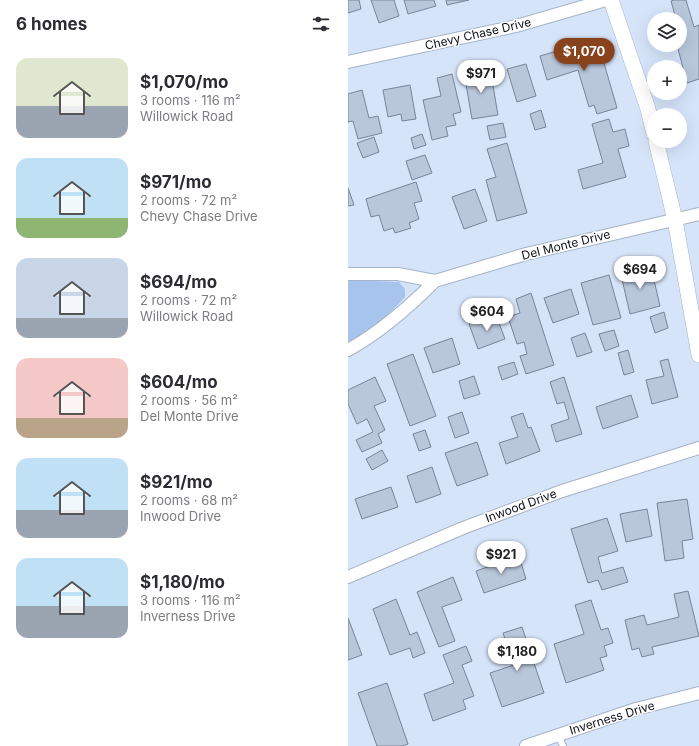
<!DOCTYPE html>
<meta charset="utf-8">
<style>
:root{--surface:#fff;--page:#f2f2f3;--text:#2b2b33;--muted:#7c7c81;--accent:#89431c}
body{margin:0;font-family:Inter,sans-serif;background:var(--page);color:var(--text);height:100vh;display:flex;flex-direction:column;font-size:15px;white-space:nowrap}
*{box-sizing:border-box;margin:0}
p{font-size:13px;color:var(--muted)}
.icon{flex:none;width:22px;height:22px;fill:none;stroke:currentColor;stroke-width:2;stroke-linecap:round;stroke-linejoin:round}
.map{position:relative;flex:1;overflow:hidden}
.drawer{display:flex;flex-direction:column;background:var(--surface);width:348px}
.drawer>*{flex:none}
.fabs{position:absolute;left:299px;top:12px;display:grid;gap:8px}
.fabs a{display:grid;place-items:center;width:40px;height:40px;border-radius:50%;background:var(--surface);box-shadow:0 4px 16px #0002;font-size:20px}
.price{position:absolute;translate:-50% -34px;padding:0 9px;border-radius:14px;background:#fff;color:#222;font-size:13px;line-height:26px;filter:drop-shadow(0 1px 2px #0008)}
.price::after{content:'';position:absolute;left:50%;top:24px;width:12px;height:9px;margin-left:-6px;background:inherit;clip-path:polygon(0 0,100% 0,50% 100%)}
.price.active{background:var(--accent);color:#fff}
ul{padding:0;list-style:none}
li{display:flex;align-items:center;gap:12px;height:100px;padding:0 16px}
li span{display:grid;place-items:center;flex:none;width:112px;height:80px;border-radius:12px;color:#555}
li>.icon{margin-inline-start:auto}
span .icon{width:48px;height:48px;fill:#fffc;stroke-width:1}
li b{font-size:17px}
h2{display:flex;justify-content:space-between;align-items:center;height:48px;padding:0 16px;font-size:17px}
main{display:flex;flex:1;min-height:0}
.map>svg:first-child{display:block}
</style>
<main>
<section class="drawer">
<h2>6 homes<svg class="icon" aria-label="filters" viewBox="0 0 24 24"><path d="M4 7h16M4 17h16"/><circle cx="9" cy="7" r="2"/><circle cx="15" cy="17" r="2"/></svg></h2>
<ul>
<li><span style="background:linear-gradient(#dfe7d0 60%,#9aa5b1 0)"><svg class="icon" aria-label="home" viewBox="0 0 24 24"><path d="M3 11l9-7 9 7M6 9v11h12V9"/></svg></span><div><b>$1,070/mo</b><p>3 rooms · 116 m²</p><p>Willowick Road</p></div></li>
<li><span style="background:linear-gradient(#bfe0f5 75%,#8fb573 0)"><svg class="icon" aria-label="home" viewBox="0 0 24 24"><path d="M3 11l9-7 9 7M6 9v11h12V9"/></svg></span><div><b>$971/mo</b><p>2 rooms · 72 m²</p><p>Chevy Chase Drive</p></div></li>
<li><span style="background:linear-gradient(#c9d6e8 75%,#9aa5b1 0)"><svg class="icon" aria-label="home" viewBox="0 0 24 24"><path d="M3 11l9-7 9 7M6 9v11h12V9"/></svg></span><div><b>$694/mo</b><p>2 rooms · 72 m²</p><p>Willowick Road</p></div></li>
<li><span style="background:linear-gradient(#f6c9c9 75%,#b9a48a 0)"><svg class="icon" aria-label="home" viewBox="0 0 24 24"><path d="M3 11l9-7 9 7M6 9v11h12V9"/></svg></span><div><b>$604/mo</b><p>2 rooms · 56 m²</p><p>Del Monte Drive</p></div></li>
<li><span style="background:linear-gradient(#bfe0f5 65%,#9aa5b1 0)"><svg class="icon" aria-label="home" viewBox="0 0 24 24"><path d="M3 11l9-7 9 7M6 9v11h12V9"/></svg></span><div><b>$921/mo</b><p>2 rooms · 68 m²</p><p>Inwood Drive</p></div></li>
<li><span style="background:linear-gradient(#bfe0f5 60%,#9aa5b1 0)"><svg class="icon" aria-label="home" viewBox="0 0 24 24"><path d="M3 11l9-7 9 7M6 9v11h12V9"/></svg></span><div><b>$1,180/mo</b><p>3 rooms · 116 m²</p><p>Inverness Drive</p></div></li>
</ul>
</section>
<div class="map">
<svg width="351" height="746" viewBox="0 0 351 746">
<rect width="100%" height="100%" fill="#d6e4f9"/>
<path fill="#a7c4ed" d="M0,280L51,282L57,289V297L34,321L0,343Z"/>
<path fill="#b9c7db" stroke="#788597" d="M0,0H11L13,9L0,13Z
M23,0H46L51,16L31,23Z
M56,0H86L88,6L60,14Z
M98,0H121L99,5Z
M326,0H338L346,27L351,25V79L339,83L329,45H332V19H328L323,1Z
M249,39L269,108L249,114L246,105L241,107L230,70L199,80L192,56Z
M178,64L188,96L169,102L159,69Z
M142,68L150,115L124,119L116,73Z
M104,74L113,112L105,114L108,125L98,127L100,136L84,140L75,100L93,96L89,78Z
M62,85L68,119L54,121L53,114L40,117L35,90Z
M14,90L21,118L30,116L34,133L10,139L5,121L0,122V94Z
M193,110L198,127L187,130L182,114Z
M261,119L265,132L277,129L281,146L270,149L278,177L235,189L230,170L255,163L244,124Z
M155,123L158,137L142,140L139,126Z
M74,134L78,145L66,149L63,138Z
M26,137L31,152L15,158L9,143Z
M159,143L179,213L149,221L138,180L148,177L139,149Z
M77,155L84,173L64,180L58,161Z
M68,182L74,201L66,203L71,219L61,223L63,228L47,233L45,228L36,231L31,215L23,217L18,199Z
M0,188L6,205L0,206Z
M127,189L139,221L116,229L104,197Z
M303,267L312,306L282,314L273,275Z
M261,275L273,318L245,325L233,283Z
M223,289L231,314L205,323L196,298Z
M183,293L206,365L178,374L172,356L179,354L176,342L169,344L160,317L172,313L168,299Z
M316,312L320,328L307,333L302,317Z
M148,315L157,339L130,349L121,324Z
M266,330L271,346L257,351L251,334Z
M237,333L244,352L229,357L223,338Z
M104,338L112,364L85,373L76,348Z
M280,350L286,372L276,375L270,353Z
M65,354L88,416L62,426L39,364Z
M320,359L330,397L304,404L298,380L316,376L312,361Z
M166,362L170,374L154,380L150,367Z
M126,376L132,394L116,399L111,381Z
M27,377L38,401L26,406L37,430L30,434L34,443L14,452L8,440L25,432L19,419L9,424L0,404V390Z
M216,377L234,434L208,442L203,425L221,419L216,402L209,404L202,382Z
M283,395L290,417L255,429L248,407Z
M114,412L121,433L107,438L100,417Z
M175,413L180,428L183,427L192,451L158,464L151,443L170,437L163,417Z
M77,430L83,447L71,451L65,434Z
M129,442L140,475L109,486L97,453Z
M34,450L40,461L24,470L18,459Z
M84,467L93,494L68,503L59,476Z
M43,487L50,507L14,519L7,499Z
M339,499L345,539L334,541L336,558L317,561L309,503Z
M299,509L304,536L278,542L272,514Z
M259,518L270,551L250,557L254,573L275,567L280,582L254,590L250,580L240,583L223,529Z
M171,556L178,579L136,593L128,571Z
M105,577L114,600L94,607L107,641L91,647L69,592Z
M340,591L351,636L304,647L306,654L294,657L291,648L284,650L277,620L296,615L299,625L331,617L326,594Z
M48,599L62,635L69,632L77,653L65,658L62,648L42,655L25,609Z
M243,600L253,630L260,628L265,643L256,646L259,656L252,658L256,670L218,683L206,644L236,634L227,605Z
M0,618L14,655L0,660Z
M174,627L196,693L154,707L142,673L166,665L155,633Z
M118,646L124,661L114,665L126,696L115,700L118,709L85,721L76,694L106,683L95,655Z
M39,683L60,744L54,746H29L10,693Z"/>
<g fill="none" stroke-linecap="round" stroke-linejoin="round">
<g stroke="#a5b3c7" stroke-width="8">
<path id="service" d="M210,735L215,746"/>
</g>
<g stroke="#a5b3c7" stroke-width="14">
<path id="minor" d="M0,62L168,26L258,0
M0,274H50L87,281L178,254L351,214
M0,350C33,332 61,307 87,281
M0,577L115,528L214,491L351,448
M178,746L288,709L351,693"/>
</g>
<g stroke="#a5b3c7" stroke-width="16">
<path id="tertiary" d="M263,0L300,109L306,134
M308,141L327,220L351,355"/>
</g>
<use href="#service" stroke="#fff" stroke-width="6"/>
<use href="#minor" stroke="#fff" stroke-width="12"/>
<use href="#tertiary" stroke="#fff" stroke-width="15"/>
</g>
<g text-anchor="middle" stroke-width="3" stroke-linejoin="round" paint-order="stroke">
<g font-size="12" fill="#0b1017" stroke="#fff">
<text transform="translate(130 34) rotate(-13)" y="4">Chevy Chase Drive</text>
<text transform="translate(218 245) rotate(-14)" y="4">Del Monte Drive</text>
<text transform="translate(173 506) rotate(-20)" y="4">Inwood Drive</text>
<text transform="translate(264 718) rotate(-17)" y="4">Inverness Drive</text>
</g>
</g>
</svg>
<div class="fabs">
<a><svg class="icon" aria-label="layers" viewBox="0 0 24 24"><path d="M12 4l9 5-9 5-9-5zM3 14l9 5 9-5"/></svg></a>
<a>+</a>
<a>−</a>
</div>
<b class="price active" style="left:236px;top:72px">$1,070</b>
<b class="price" style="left:133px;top:94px">$971</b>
<b class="price" style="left:292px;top:290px">$694</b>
<b class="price" style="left:139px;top:332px">$604</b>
<b class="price" style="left:153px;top:575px">$921</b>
<b class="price" style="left:169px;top:672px">$1,180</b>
</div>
</main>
